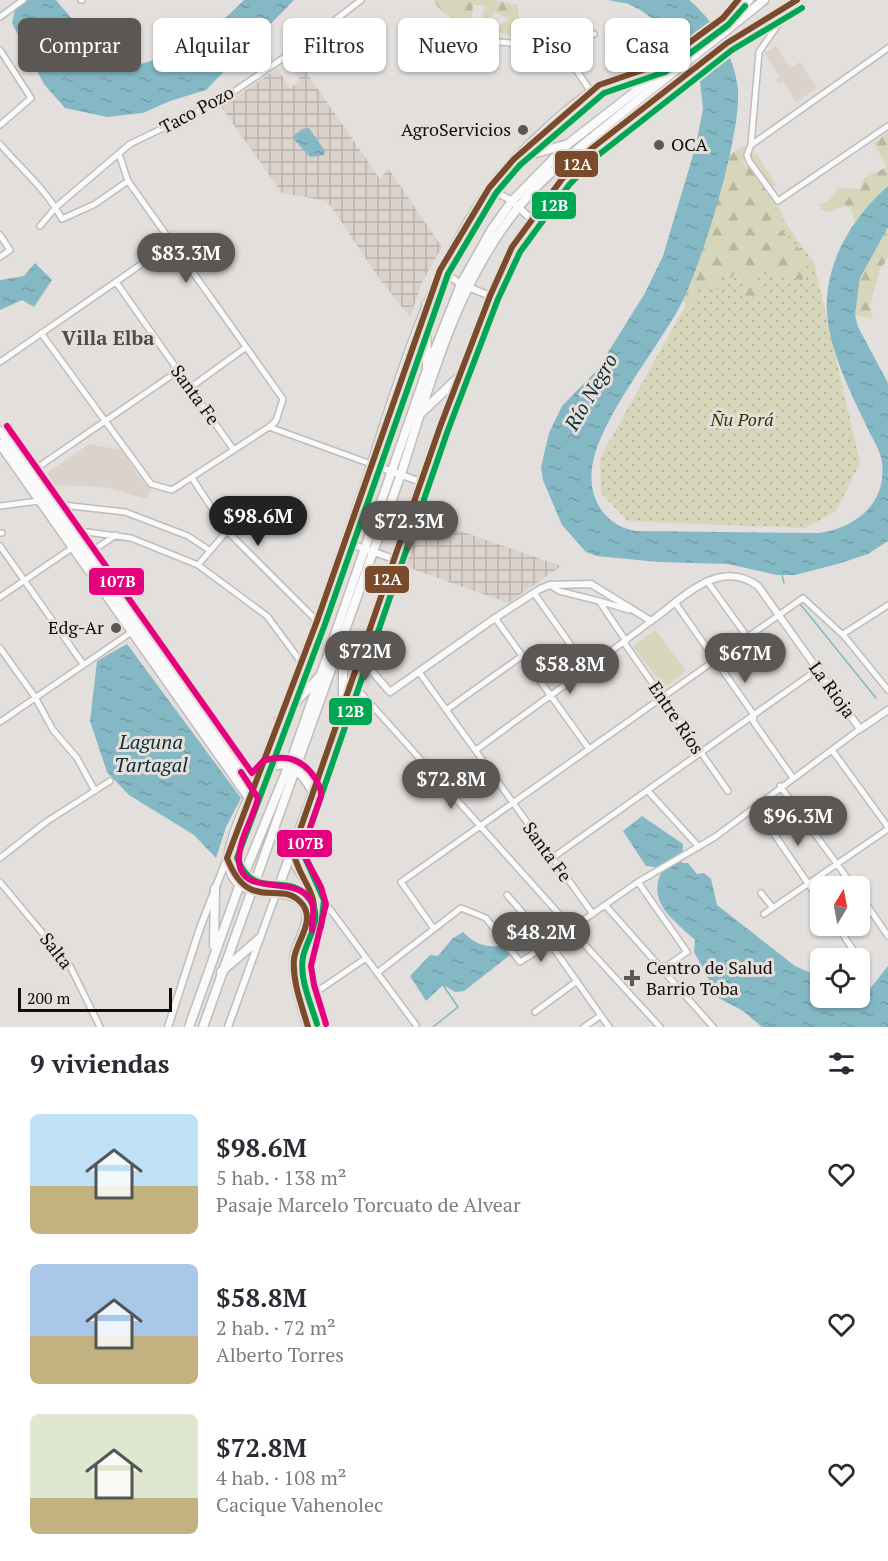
<!DOCTYPE html>
<html lang="es">
<meta charset="utf-8">
<style>
:root{--surface:#fff;--page:#f2f2f3;--text:#2b2b33;--muted:#7c7c81;--accent:#5a5755}
body{margin:0;font-family:"PT Serif",serif;background:var(--page);color:var(--text);height:100vh;display:flex;flex-direction:column;font-size:22px;white-space:nowrap}
*{box-sizing:border-box;margin:0}
p{font-size:20px;color:var(--muted)}
.icon{flex:none;width:33px;height:33px;fill:none;stroke:currentColor;stroke-width:2;stroke-linecap:round;stroke-linejoin:round}
.map{position:relative;height:1027px;overflow:hidden}
.panel{display:flex;flex-direction:column;background:var(--surface);flex:1}
.panel>*{flex:none}
.hud{position:absolute;left:18px;top:18px;width:852px;height:54px;display:flex;gap:12px}
.needle{width:39px;rotate:10deg}
.buttons{position:absolute;left:810px;top:876px;display:grid;gap:12px}
.buttons a{display:grid;place-items:center;width:60px;height:60px;border-radius:9px;background:var(--surface);box-shadow:0 2px 4px #0004;font-size:30px}
.scale{position:absolute;left:18px;bottom:15px;width:154px;box-sizing:border-box;padding-left:6px;border:3px solid #100e0c;border-top:0;font-size:16px;line-height:21px;white-space:nowrap;color:#100e0c;-webkit-text-stroke:4px #e5deda;paint-order:stroke}
.price{position:absolute;translate:-50% -51px;padding:0 14px;border-radius:21px;background:var(--accent);color:#fff;font-size:20px;line-height:39px;filter:drop-shadow(0 2px 3px #0008)}
.price::after{content:'';position:absolute;left:50%;top:36px;width:18px;height:14px;margin-left:-9px;background:inherit;clip-path:polygon(0 0,100% 0,50% 100%)}
.price.current{background:#222;color:#fff}
ul{padding:0;list-style:none}
li{display:flex;align-items:center;gap:18px;height:150px;padding:0 30px}
li span{display:grid;place-items:center;flex:none;width:168px;height:120px;border-radius:9px;color:#555}
li>.icon{margin-inline-start:auto}
span .icon{width:72px;height:72px;fill:#fffc;stroke-width:1}
li b{font-size:26px}
h2{display:flex;justify-content:space-between;align-items:center;height:72px;padding:0 30px;font-size:26px}
.chip{padding:0 21px;border-radius:9px;background:var(--surface);box-shadow:0 2px 4px #0004;font-size:21px;line-height:54px}
.chip.current{background:var(--accent);color:#fff}
.map>svg:first-child{display:block}
</style>
<div class="map">
<svg width="888" height="1027" viewBox="0 0 888 1027">
<defs>
<pattern id="industrial-grid" width="8" height="8" patternUnits="userSpaceOnUse" patternTransform="scale(1.5)"><rect width="8" height="8" fill="#dbd2cc"/><path d="M0 4h8M4 0v8" fill="none" stroke="#bbb3ae"/></pattern>
<pattern id="grass-dots" width="8" height="8" patternUnits="userSpaceOnUse" patternTransform="scale(1.5)"><rect width="8" height="8" fill="#d6d7ba"/><path d="M2 2h.1M6 6h.1" fill="none" stroke="#b7b79f" stroke-width="1.8" stroke-linecap="round"/></pattern>
<pattern id="forest-firs" width="22" height="20" patternUnits="userSpaceOnUse" patternTransform="scale(1.5)"><rect width="22" height="20" fill="#d6d7ba"/><path d="M5 1l3.5 6h-7zM16 11l3.5 6h-7z" fill="#b7b79f"/></pattern>
<pattern id="water-ripples" width="26" height="14" patternUnits="userSpaceOnUse" patternTransform="scale(1.5)"><rect width="26" height="14" fill="#84b8c4"/><path d="M2 4q2-2 4 0t4 0M15 11q2-2 4 0t4 0" fill="none" stroke="#719da7"/></pattern>
</defs>
<rect width="100%" height="100%" fill="#e2dfdd"/>
<path fill="#dbd2cc" d="M776,46L790,68L800,62L817,88L796,102L783,82L779,84L776,80L780,77L764,53Z
M89,444L121,450L144,483L152,487L147,499L104,487L49,485L43,476Z"/>
<path fill="url(#industrial-grid)" d="M295,56L380,179L388,168L442,247L423,280L410,317L379,278L327,201L282,193L221,107L277,69L290,88L301,81L288,62Z
M421,517L561,566L508,603L404,566Z"/>
<path fill="url(#grass-dots)" d="M736,153L814,263L860,463L836,511L805,528L628,521L601,493L600,458L686,305Z"/>
<path fill="url(#forest-firs)" d="M434,0H494L518,5L520,34L513,36L497,31L499,26L508,19L494,12L491,20L494,24L491,32H478L485,5H473L471,25C458,23 439,13 434,0Z
M888,132V186L855,223L852,211L845,205L830,212L821,210L820,204L828,201L839,188L860,189L864,178L887,167L874,143Z
M745,145L743,166H748L751,153L757,155L776,185L767,191L783,215L779,228L806,256L808,263L802,280L771,275L765,270L758,277L760,292L748,301L743,296L748,281L737,270L731,278L722,277L719,289L706,288L701,280L698,292L691,305L682,302L714,213L728,156Z
M888,227V258L880,269L870,306L873,319L855,315L860,278Z"/>
<path fill="#d6d7ba" d="M655,630L686,671L664,688L633,646Z"/>
<path fill="url(#water-ripples)" d="M27,0H56C72,20 112,64 139,64C144,64 152,60 157,59C194,48 217,27 244,0H294L206,90L170,101L143,113L107,117L65,108L44,84L12,23L15,9Z
M608,0H689C714,20 735,57 738,90C741,136 702,265 679,308C656,350 602,417 593,462C586,494 602,525 635,531L819,533C855,528 887,504 882,463C881,450 871,437 866,425C850,391 830,352 827,313C824,263 852,218 888,186V227L860,278L855,315L858,327L888,383V541L868,554L841,563L795,575H777L728,564L658,562L597,556L586,552L562,525L543,480L541,467L549,433L562,406L597,370L645,293L663,256L696,145L703,109L700,81L688,57L667,30L642,11L629,4Z
M309,128L325,151L324,155L310,157L292,137L302,129Z
M35,263L52,280L34,307L22,300L0,310V280L24,276Z
M127,644L241,798L226,827L216,858L194,835L129,795L107,772L90,721L97,661Z
M642,816L683,844L682,863H688L697,874L704,873L711,879L717,905L795,966L820,977V998H860V988L869,990L888,966V1027H762L743,1011L719,998L694,952L695,940C675,921 647,903 661,873L654,867L646,866L623,831Z
M463,932C477,946 486,947 505,946L510,955L464,991L455,992L443,985L426,1001L410,976L430,955L438,956L452,939Z"/>
<g fill="none" stroke-linecap="round" stroke-linejoin="round">
<path stroke="#84b8c4" stroke-width="1.5" d="M782,575L784,583
M801,605L876,698
M433,1027L458,1007L443,985"/>
<g stroke="#bfbdbc" stroke-width="8">
<path id="minor" d="M81,0H82
M772,16L777,26L759,52L751,145L747,155L749,161L778,201L888,126
M0,17L23,0
M490,41L548,47L565,53
M304,44L319,60L348,61L366,42
M0,50L31,98L0,125
M565,53L591,92
M565,53L594,34
M0,144C21,169 46,189 62,219L95,204L128,181
M751,145L888,48
M40,226L56,207L130,144L223,99L304,44L361,0
M0,235L10,250L0,257
M116,282L233,449
M41,333L146,477L151,484L172,490L269,427L276,421L283,399L128,181L119,154
M0,362L172,243
M191,387L245,348
M269,427L371,464
M28,474L178,371
M192,478L227,531L317,621
M53,504L125,512L188,536L209,550
M0,506L39,501
M0,533H2
M73,534L79,531L131,538L198,565L267,616L301,662
M0,546L83,664
M88,554L116,535
M198,565L227,531
M707,581L748,638
M550,585L559,591L599,601L626,641
M534,593L587,668
M0,597L75,546
M599,601L629,610
M676,604L754,715L753,721L793,778
M495,618L589,749
M843,634L888,605
M625,644L728,791
M0,648L35,697L53,730L77,758L95,791
M419,672L593,914
M352,683L568,924
M446,710L522,656
M0,722L133,631
M476,750C534,707 594,665 651,621
M832,750L888,827
M780,786L853,886
M648,791L699,847
M755,806L820,901
M0,858L46,822L110,781
M552,858L817,670
M0,882L70,966L100,1027
M638,882L687,952L661,970
M761,893L773,908
M507,895L551,945L609,1027
M860,895L888,936
M317,906L329,908L416,1025
M606,906L713,1027
M764,914L888,829
M575,926L638,882L715,837L860,729
M837,926L856,954
M434,929L401,882L803,598L845,637L888,690
M574,933L660,1027
M377,973L461,908L486,918L520,962L567,932
M306,999L366,958
M535,1012L577,981
M584,1027L600,1016"/>
</g>
<g stroke="#bfbdbc" stroke-width="9">
<path id="tertiary" d="M489,188L512,201L531,219
M440,270L461,284L490,296
M371,464L421,482
M345,542L394,559
M361,659L390,692L495,618L540,589L550,585L591,584L651,621C682,599 719,557 758,586L860,729L888,710
M258,776C297,680 331,582 364,484C397,384 428,272 490,187C511,158 572,100 603,84C617,76 633,75 648,70C673,61 724,22 738,0
M313,793L440,427L490,296L512,247L562,179L591,149L727,43L797,0
M168,1027L200,928L226,861
M228,1027L276,894"/>
</g>
<g stroke="#bfbdbc" stroke-width="11">
<path id="primary" d="M0,431L245,779L253,786
M0,444L249,798
M293,854C294,872 314,885 317,904C318,917 309,932 305,944C297,972 309,1001 317,1027
M276,894L313,793C301,768 279,751 257,779C247,802 232,832 228,857C227,861 229,866 230,870C242,907 290,881 304,906C313,922 295,943 294,959C293,982 302,1006 308,1027"/>
</g>
<g stroke="#bfbdbc" stroke-width="11">
<path id="trunk" d="M514,159L565,145
M426,304L427,367
M421,413L461,375
M343,647V708
M279,720L320,676
M214,946L215,889
M221,972L259,939
M189,1027L237,892L293,755L427,370L461,284L492,229L512,201L568,144L725,22L749,0
M203,1027L401,474C430,383 456,285 517,209C544,175 578,149 611,122C661,81 713,42 764,0"/>
</g>
<use href="#minor" stroke="#fbfafa" stroke-width="5"/>
<use href="#tertiary" stroke="#fbfafa" stroke-width="6"/>
<use href="#primary" stroke="#fbfafa" stroke-width="8"/>
<use href="#trunk" stroke="#fbfafa" stroke-width="8"/>
<g stroke="#e5deda" stroke-width="10">
<path id="bus-1" d="M312,925C321,890 298,881 293,850L440,427L490,296L512,247L562,179L591,149L727,43L797,0
M308,1027C302,1006 292,981 294,959C296,942 315,922 303,905C282,876 250,917 227,858L317,621L440,270L489,188L514,159L599,85L660,64L723,18L738,0"/>
</g>
<g stroke="#e5deda" stroke-width="10">
<path id="bus-2" d="M321,927L324,900L302,851L448,430L498,299L520,252L569,185L597,156L732,50L802,8
M317,1024C311,1004 299,978 303,957C307,938 324,919 310,900C288,868 255,904 237,858L325,624L448,274L496,193L520,165L604,93L665,72L728,25L745,6"/>
</g>
<g stroke="#e5deda" stroke-width="10">
<path id="bus-3" d="M7,426L252,773L263,761C284,754 302,758 315,778C318,784 322,789 321,796L302,851L321,887L326,904L311,966L314,985L326,1024
M241,772L258,798C253,819 239,838 239,860C240,900 300,872 312,903C315,910 312,923 312,930"/>
</g>
<use href="#bus-1" stroke="#7a4b2a" stroke-width="6"/>
<use href="#bus-2" stroke="#00a651" stroke-width="6"/>
<use href="#bus-3" stroke="#e5007d" stroke-width="6"/>
</g>
<g fill="#5a5755" stroke="#e5deda" stroke-width="2">
<circle cx="523" cy="130" r="6"/>
<circle cx="659" cy="145" r="6"/>
<circle cx="116" cy="628" r="6"/>
<path d="M629 969h6v6h6v6h-6v6h-6v-6h-6v-6h6z"/>
</g>
<g text-anchor="middle" stroke-width="6" stroke-linejoin="round" paint-order="stroke">
<g font-size="18" fill="#100e0c" stroke="#e5deda">
<text transform="translate(197 110) rotate(-28)" y="6">Taco Pozo</text>
<text transform="translate(195 395) rotate(54)" y="6">Santa Fe</text>
<text transform="translate(832 690) rotate(54)" y="6">La Rioja</text>
<text transform="translate(676 718) rotate(56)" y="6">Entre Ríos</text>
<text transform="translate(547 852) rotate(54)" y="6">Santa Fe</text>
<text transform="translate(56 951) rotate(52)" y="6">Salta</text>
</g>
<g font-size="18" fill="#100e0c" stroke="#e5deda" text-anchor="end">
<text x="511" y="136">AgroServicios</text>
<text x="671" y="151" text-anchor="start">OCA</text>
<text x="104" y="634">Edg-Ar</text>
<text x="646" y="974" text-anchor="start">Centro de Salud<tspan x="646" dy="21">Barrio Toba</tspan></text>
</g>
<g font-size="18" font-style="italic" fill="#363707" stroke="#e5deda">
<text x="742" y="426">Ñu Porá</text>
</g>
<g font-size="20" font-weight="bold" fill="#514b47" stroke="#e5deda">
<text x="108" y="345">Villa Elba</text>
</g>
<g font-size="20" font-style="italic" fill="#0a3038" stroke="#e5deda">
<text transform="translate(591 392) rotate(-60)" y="7">Río Negro</text>
<text x="151" y="749">Laguna<tspan x="151" dy="23">Tartagal</tspan></text>
</g>
</g>
<g stroke="#e5deda" stroke-width="2">
<rect x="554" y="150" width="45" height="28" rx="6" fill="#7a4b2a"/>
<rect x="531" y="191" width="46" height="29" rx="6" fill="#00a651"/>
<rect x="364" y="565" width="46" height="29" rx="6" fill="#7a4b2a"/>
<rect x="88" y="567" width="57" height="29" rx="6" fill="#e5007d"/>
<rect x="328" y="697" width="45" height="29" rx="6" fill="#00a651"/>
<rect x="276" y="829" width="57" height="29" rx="6" fill="#e5007d"/>
</g>
<g font-size="16" text-anchor="middle" font-weight="bold" fill="#fff">
<text x="577" y="170">12A</text>
<text x="554" y="211">12B</text>
<text x="387" y="585">12A</text>
<text x="117" y="587">107B</text>
<text x="350" y="717">12B</text>
<text x="305" y="849">107B</text>
</g>
</svg>
<div class="buttons">
<a><svg class="needle" viewBox="-14 -14 28 28"><path d="M0-13l5 13h-10z" fill="#e53935"/><path d="M0 13l5-13h-10z" fill="#7c7c81"/></svg></a>
<a><svg class="icon" aria-label="locate" viewBox="0 0 24 24"><circle cx="12" cy="12" r="6"/><path d="M12 2v4M12 18v4M2 12h4M18 12h4"/></svg></a>
</div>
<div class="scale">200 m</div>
<b class="price" style="left:186px;top:284px">$83.3M</b>
<b class="price current" style="left:258px;top:547px">$98.6M</b>
<b class="price" style="left:409px;top:552px">$72.3M</b>
<b class="price" style="left:365px;top:682px">$72M</b>
<b class="price" style="left:745px;top:684px">$67M</b>
<b class="price" style="left:570px;top:695px">$58.8M</b>
<b class="price" style="left:451px;top:810px">$72.8M</b>
<b class="price" style="left:798px;top:847px">$96.3M</b>
<b class="price" style="left:541px;top:963px">$48.2M</b>
<div class="hud">
<a class="chip current">Comprar</a>
<a class="chip">Alquilar</a>
<a class="chip">Filtros</a>
<a class="chip">Nuevo</a>
<a class="chip">Piso</a>
<a class="chip">Casa</a>
</div>
</div>
<section class="panel">
<h2>9 viviendas<svg class="icon" aria-label="filters" viewBox="0 0 24 24"><path d="M4 7h16M4 17h16"/><circle cx="9" cy="7" r="2"/><circle cx="15" cy="17" r="2"/></svg></h2>
<ul>
<li><span style="background:linear-gradient(#bfe0f5 60%,#c2b280 0)"><svg class="icon" aria-label="home" viewBox="0 0 24 24"><path d="M3 11l9-7 9 7M6 9v11h12V9"/></svg></span><div><b>$98.6M</b><p>5 hab. · 138 m²</p><p>Pasaje Marcelo Torcuato de Alvear</p></div><svg class="icon" aria-label="heart" viewBox="0 0 24 24"><path d="M12 20l-8-8c-3-5 5-10 8-4 3-6 11-1 8 4z"/></svg></li>
<li><span style="background:linear-gradient(#a9c7e8 60%,#c2b280 0)"><svg class="icon" aria-label="home" viewBox="0 0 24 24"><path d="M3 11l9-7 9 7M6 9v11h12V9"/></svg></span><div><b>$58.8M</b><p>2 hab. · 72 m²</p><p>Alberto Torres</p></div><svg class="icon" aria-label="heart" viewBox="0 0 24 24"><path d="M12 20l-8-8c-3-5 5-10 8-4 3-6 11-1 8 4z"/></svg></li>
<li><span style="background:linear-gradient(#dfe7d0 70%,#c2b280 0)"><svg class="icon" aria-label="home" viewBox="0 0 24 24"><path d="M3 11l9-7 9 7M6 9v11h12V9"/></svg></span><div><b>$72.8M</b><p>4 hab. · 108 m²</p><p>Cacique Vahenolec</p></div><svg class="icon" aria-label="heart" viewBox="0 0 24 24"><path d="M12 20l-8-8c-3-5 5-10 8-4 3-6 11-1 8 4z"/></svg></li>
</ul>
</section>
